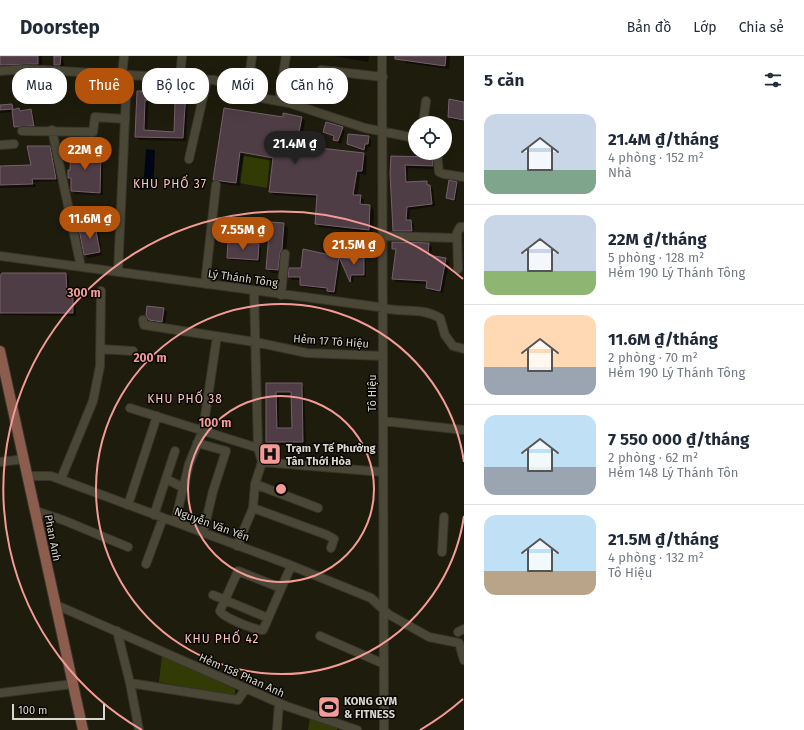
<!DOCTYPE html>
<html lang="vi">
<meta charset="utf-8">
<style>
:root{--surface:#fff;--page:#f6f6f7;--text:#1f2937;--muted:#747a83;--line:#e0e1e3;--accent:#b45309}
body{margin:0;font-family:"Fira Sans",sans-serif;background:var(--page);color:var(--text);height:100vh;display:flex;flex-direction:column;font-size:15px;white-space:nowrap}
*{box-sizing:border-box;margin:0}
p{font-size:13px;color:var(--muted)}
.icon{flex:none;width:22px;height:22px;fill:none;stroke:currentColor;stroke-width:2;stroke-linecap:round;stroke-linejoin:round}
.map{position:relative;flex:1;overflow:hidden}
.drawer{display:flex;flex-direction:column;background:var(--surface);width:340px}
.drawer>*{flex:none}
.guide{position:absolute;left:12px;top:12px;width:380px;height:36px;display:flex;gap:8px}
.tools{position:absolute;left:408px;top:60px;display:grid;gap:8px}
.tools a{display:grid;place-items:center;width:44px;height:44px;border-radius:50%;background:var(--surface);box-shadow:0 4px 16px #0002;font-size:20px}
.scale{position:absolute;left:12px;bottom:10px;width:93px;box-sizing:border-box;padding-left:4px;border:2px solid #dad8ce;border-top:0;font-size:11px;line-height:14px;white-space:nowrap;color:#dad8ce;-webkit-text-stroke:3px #070602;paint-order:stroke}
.price{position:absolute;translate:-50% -34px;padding:0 9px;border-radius:14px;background:var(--accent);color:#fff;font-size:13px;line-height:26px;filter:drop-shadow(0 1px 2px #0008)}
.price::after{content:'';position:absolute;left:50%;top:24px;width:12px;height:9px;margin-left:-6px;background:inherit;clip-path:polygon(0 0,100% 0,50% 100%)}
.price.selected{background:#222;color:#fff}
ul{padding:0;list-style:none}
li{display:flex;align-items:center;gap:12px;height:100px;padding:0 20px}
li+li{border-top:1px solid var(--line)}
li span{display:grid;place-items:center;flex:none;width:112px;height:80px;border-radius:12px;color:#555}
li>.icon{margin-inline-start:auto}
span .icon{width:48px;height:48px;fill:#fffc;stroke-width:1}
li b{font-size:17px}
h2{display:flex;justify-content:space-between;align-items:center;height:48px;padding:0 20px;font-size:17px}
.tag{padding:0 14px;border-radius:16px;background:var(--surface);box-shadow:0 4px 16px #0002;font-size:14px;line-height:36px}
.tag.selected{background:var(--accent);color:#fff}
header{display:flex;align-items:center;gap:24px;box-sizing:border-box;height:56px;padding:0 20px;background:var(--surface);border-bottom:1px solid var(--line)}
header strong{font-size:19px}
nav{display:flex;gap:22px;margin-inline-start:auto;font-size:14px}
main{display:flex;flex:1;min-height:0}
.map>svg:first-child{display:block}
</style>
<header>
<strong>Doorstep</strong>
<nav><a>Bản đồ</a><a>Lớp</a><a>Chia sẻ</a></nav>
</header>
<main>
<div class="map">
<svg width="464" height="674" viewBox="0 0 464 674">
<rect width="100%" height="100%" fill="#1e1c0c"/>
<path fill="#323b06" d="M244,97L270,102L267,132L239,127Z
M162,599L235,633V640L159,626Z
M310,662L337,670V674H308Z"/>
<path fill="#000615" d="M146,93L155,94L153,133H143Z"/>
<path fill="#0007" fill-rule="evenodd" d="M0,0H42V12L0,16Z
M55,0H63L64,12H59L55,8Z
M333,0H368L369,1L368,6Z
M403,0H450L449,13L406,7L403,4Z
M138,36L185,37L188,40L186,85L139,84L136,81ZM148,47L176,48L175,77L147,76Z
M464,47V65L452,64L449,61Z
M12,49L15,55L31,54L33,57L36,72L18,73L15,71L13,56L0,57V50Z
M224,53L284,62H302L305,65L302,83L312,84L321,81L325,85L324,93L364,98L367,101L366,119L360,118L357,140H360L364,144V150H370L374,154L373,177L320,171L316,168L318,142L274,139L270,135L274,105L244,100L240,130L218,127L214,123Z
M342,72L345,75L341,88L337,86L335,82L324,76Z
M368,81L371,84V91H368L367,96L351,91L348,88Z
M49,91L52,94L58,125L34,126L36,131L0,132V111L32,110Z
M100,97L103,100V139L75,138L72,135V125L69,122Z
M392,101L431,102L435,105L436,113L408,112V127L426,126L433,133L435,150L410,154L409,165L414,168V178H397L394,174Z
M456,126L458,128L456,145L449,144L447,142Z
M284,168L288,172L286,198L282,218L272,217L267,213Z
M95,170L98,173L102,199L88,202L85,199L80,174Z
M428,188L432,191L431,200L445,203L449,207L443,237L430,235L427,232L428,228L396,226L393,222L397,196L393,192Z
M258,189L261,192L260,206L231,204L228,201Z
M363,201L366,204V221H354L353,227L340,202L354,204Z
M338,202L341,205L336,238H330L328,234L304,231L301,228V224H292L289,221L302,213Z
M66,218L69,221V239H73L76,242V260L2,259L0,258V221Z
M164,253L167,256L165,269L153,267L149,264Z
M267,328H301L304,331L306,389H270L267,386ZM279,339H292L293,373H279Z"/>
<path fill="#4f3d45" stroke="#75616a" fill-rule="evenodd" d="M0,0H38V8L0,9Z
M54,0H61L60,9H54Z
M395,0H446L445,10L395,3Z
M148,33L186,36L183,82L135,81L137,35H148ZM145,44L175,46L174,76L144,74Z
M449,43L464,46V64L448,61Z
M12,48L13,53L0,54V49Z
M19,52L20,55L31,53L34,70L14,71L12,54Z
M224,52L283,61V57L302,61L298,81L311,83L312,80H322L320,92L364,97L362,115H357L353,139H361L360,148L370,149L369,174L315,168L317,139L269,136L273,102L240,96L236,127L213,124Z
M326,66L343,71L338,85L333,84L334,80L323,76Z
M348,78L369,80L368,88H365L364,94L347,88Z
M27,90H50L56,123H32L33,128L0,129V110L31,109Z
M71,94L101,96L100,137L71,135V122H68V114H70Z
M391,100L432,101L433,110L405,109L406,126L427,125V129H430L432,148L407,151L406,164H411L412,175H393L390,117Z
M449,124L457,126L454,144L446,142Z
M270,166L284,167L282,193L280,197L278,214L266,213Z
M95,169L100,196L84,199L79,173Z
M228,186L259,188L258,204L227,202Z
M392,186L429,187L428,199L446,202L440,235L426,232L427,225L392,223L396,193H392Z
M303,193L339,201L334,236L327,235V232L300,229V221H288L289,212H301Z
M352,200H364V219H351L350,226L339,201L352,203Z
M2,217H66L67,238H73V257H0V220Z
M147,250L164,252L162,266L149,264L146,259Z
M266,327H302L303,386H266ZM276,336H291L292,372H277Z"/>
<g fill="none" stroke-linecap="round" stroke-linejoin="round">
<g stroke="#37342d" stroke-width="10">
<path id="minor" d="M382,0L384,674
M321,14L383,21
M0,15L26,13L215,24L240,38L289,47L365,72L415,82
M122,19L124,0
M180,22L182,0
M247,39L252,0
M279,45L286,0
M423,67L426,45
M52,74L81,211
M22,75L93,76L95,61L125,63
M0,89L14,88
M437,97L439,116L444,118L464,121
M189,103L207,24
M383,180L457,182
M0,200L379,251C400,258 419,250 440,262L445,279L453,290L464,293
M458,213L457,177L460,171H464
M118,216L127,19
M205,228L216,129
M254,235L258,392L262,406
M281,239L285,198
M143,264L144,269L255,286L307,297L383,300
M100,293L133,295
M130,352L258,392
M383,365L464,374
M197,387L226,395L213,435L203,477
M0,406L24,403
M262,406L383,416
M28,420H51L285,507L371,542L388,558L429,581L459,587L464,604
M61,423L93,345L100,310L101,235
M166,423L184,432
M255,428L318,452
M128,449L157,360
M253,452L327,479L334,483L331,492
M36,455L63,464L128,491
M154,459L175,395
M175,466L189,408L203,374L217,280
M237,490L253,452L255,428L262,406
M442,496L444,461
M146,508L163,462
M281,532L238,515L220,555C224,562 255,574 263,574L291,510
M213,539L268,562
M54,548L286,650L357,674
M117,575L130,627L139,674
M458,576L464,573
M320,580L384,608
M130,627L238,644L246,632
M0,637L73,628
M277,674L279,647"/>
</g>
<g stroke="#37342d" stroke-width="12">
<path id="major" d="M0,295L83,674"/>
</g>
<use href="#minor" stroke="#4a4736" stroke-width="8"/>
<use href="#major" stroke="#8c5c4d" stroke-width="10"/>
</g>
<g fill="none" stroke="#f59b97" stroke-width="2">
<circle cx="281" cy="433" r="93"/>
<path d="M464 460A185 185 0 1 1 464 406"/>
<path d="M463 643A278 278 0 0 1 420 674M142 674A278 278 0 1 1 463 223"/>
</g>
<defs>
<g id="hospital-square" transform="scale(1.15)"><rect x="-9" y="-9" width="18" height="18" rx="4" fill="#f59b97" stroke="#070602"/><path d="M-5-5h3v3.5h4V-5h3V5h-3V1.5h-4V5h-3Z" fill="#111"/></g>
<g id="stadium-square" transform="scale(1.15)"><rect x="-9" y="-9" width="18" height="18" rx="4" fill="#f59b97" stroke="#070602"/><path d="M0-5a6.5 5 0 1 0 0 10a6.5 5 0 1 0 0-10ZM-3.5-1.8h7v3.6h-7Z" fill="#111"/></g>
</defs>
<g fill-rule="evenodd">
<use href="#hospital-square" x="270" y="398"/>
<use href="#stadium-square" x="329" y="651"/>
</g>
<g text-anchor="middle" stroke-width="3" stroke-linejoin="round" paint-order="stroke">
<g font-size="11" fill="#dad8ce" stroke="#070602">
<text transform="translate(243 222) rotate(8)" y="4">Lý Thánh Tông</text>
<text transform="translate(331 285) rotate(4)" y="4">Hẻm 17 Tô Hiệu</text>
<text transform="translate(372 337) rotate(-90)" y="4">Tô Hiệu</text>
<text transform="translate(212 468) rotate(20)" y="4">Nguyễn Văn Yến</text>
<text transform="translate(53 482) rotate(79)" y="4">Phan Anh</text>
<text transform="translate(242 619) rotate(24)" y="4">Hẻm 158 Phan Anh</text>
</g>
<g font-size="11" font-weight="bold" fill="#dad8ce" stroke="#070602" text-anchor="start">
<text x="286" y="396">Trạm Y Tế Phường<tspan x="286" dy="13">Tân Thới Hòa</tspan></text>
<text x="344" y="649">KONG GYM<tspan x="344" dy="13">&amp; FITNESS</tspan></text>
</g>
<g font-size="12" letter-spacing="1" fill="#f7c3c0" stroke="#070602">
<text x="170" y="132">KHU PHỐ 37</text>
<text x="185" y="347">KHU PHỐ 38</text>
<text x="222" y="587">KHU PHỐ 42</text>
</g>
</g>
<circle cx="281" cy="433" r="6" fill="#f59b97" stroke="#070602" stroke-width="2"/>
<g font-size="12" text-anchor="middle" font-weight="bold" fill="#f59b97" stroke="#070602" stroke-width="3" stroke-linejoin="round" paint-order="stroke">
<text x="84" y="241">300 m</text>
<text x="150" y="306">200 m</text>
<text x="215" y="371">100 m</text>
</g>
</svg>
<div class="tools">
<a><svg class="icon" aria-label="locate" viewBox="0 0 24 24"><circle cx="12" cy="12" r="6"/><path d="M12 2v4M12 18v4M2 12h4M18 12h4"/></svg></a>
</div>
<div class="scale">100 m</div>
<b class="price selected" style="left:295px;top:109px">21.4M ₫</b>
<b class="price" style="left:85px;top:115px">22M ₫</b>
<b class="price" style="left:90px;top:184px">11.6M ₫</b>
<b class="price" style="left:243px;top:195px">7.55M ₫</b>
<b class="price" style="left:354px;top:210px">21.5M ₫</b>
<div class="guide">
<a class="tag">Mua</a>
<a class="tag selected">Thuê</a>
<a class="tag">Bộ lọc</a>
<a class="tag">Mới</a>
<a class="tag">Căn hộ</a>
</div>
</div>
<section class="drawer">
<h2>5 căn<svg class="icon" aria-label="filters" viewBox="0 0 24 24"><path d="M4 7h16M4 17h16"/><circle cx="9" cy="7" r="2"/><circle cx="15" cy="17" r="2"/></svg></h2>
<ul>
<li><span style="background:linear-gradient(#c9d6e8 70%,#7fa58c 0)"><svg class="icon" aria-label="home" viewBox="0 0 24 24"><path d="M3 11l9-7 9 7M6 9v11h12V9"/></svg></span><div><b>21.4M ₫/tháng</b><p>4 phòng · 152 m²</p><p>Nhà</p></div></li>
<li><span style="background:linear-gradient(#c9d6e8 70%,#8fb573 0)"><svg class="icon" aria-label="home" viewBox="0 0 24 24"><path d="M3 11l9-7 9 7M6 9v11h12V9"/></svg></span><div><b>22M ₫/tháng</b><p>5 phòng · 128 m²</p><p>Hẻm 190 Lý Thánh Tông</p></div></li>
<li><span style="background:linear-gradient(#ffd9b3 65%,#9aa5b1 0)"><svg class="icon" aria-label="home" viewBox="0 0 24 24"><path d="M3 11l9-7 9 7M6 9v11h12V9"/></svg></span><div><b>11.6M ₫/tháng</b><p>2 phòng · 70 m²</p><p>Hẻm 190 Lý Thánh Tông</p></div></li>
<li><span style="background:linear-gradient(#bfe0f5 65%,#9aa5b1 0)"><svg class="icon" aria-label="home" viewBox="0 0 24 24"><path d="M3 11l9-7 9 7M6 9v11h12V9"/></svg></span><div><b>7 550 000 ₫/tháng</b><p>2 phòng · 62 m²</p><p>Hẻm 148 Lý Thánh Tôn</p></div></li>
<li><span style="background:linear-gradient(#bfe0f5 70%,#b9a48a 0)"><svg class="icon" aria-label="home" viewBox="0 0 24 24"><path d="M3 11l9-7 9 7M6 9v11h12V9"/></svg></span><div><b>21.5M ₫/tháng</b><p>4 phòng · 132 m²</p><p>Tô Hiệu</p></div></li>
</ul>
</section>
</main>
